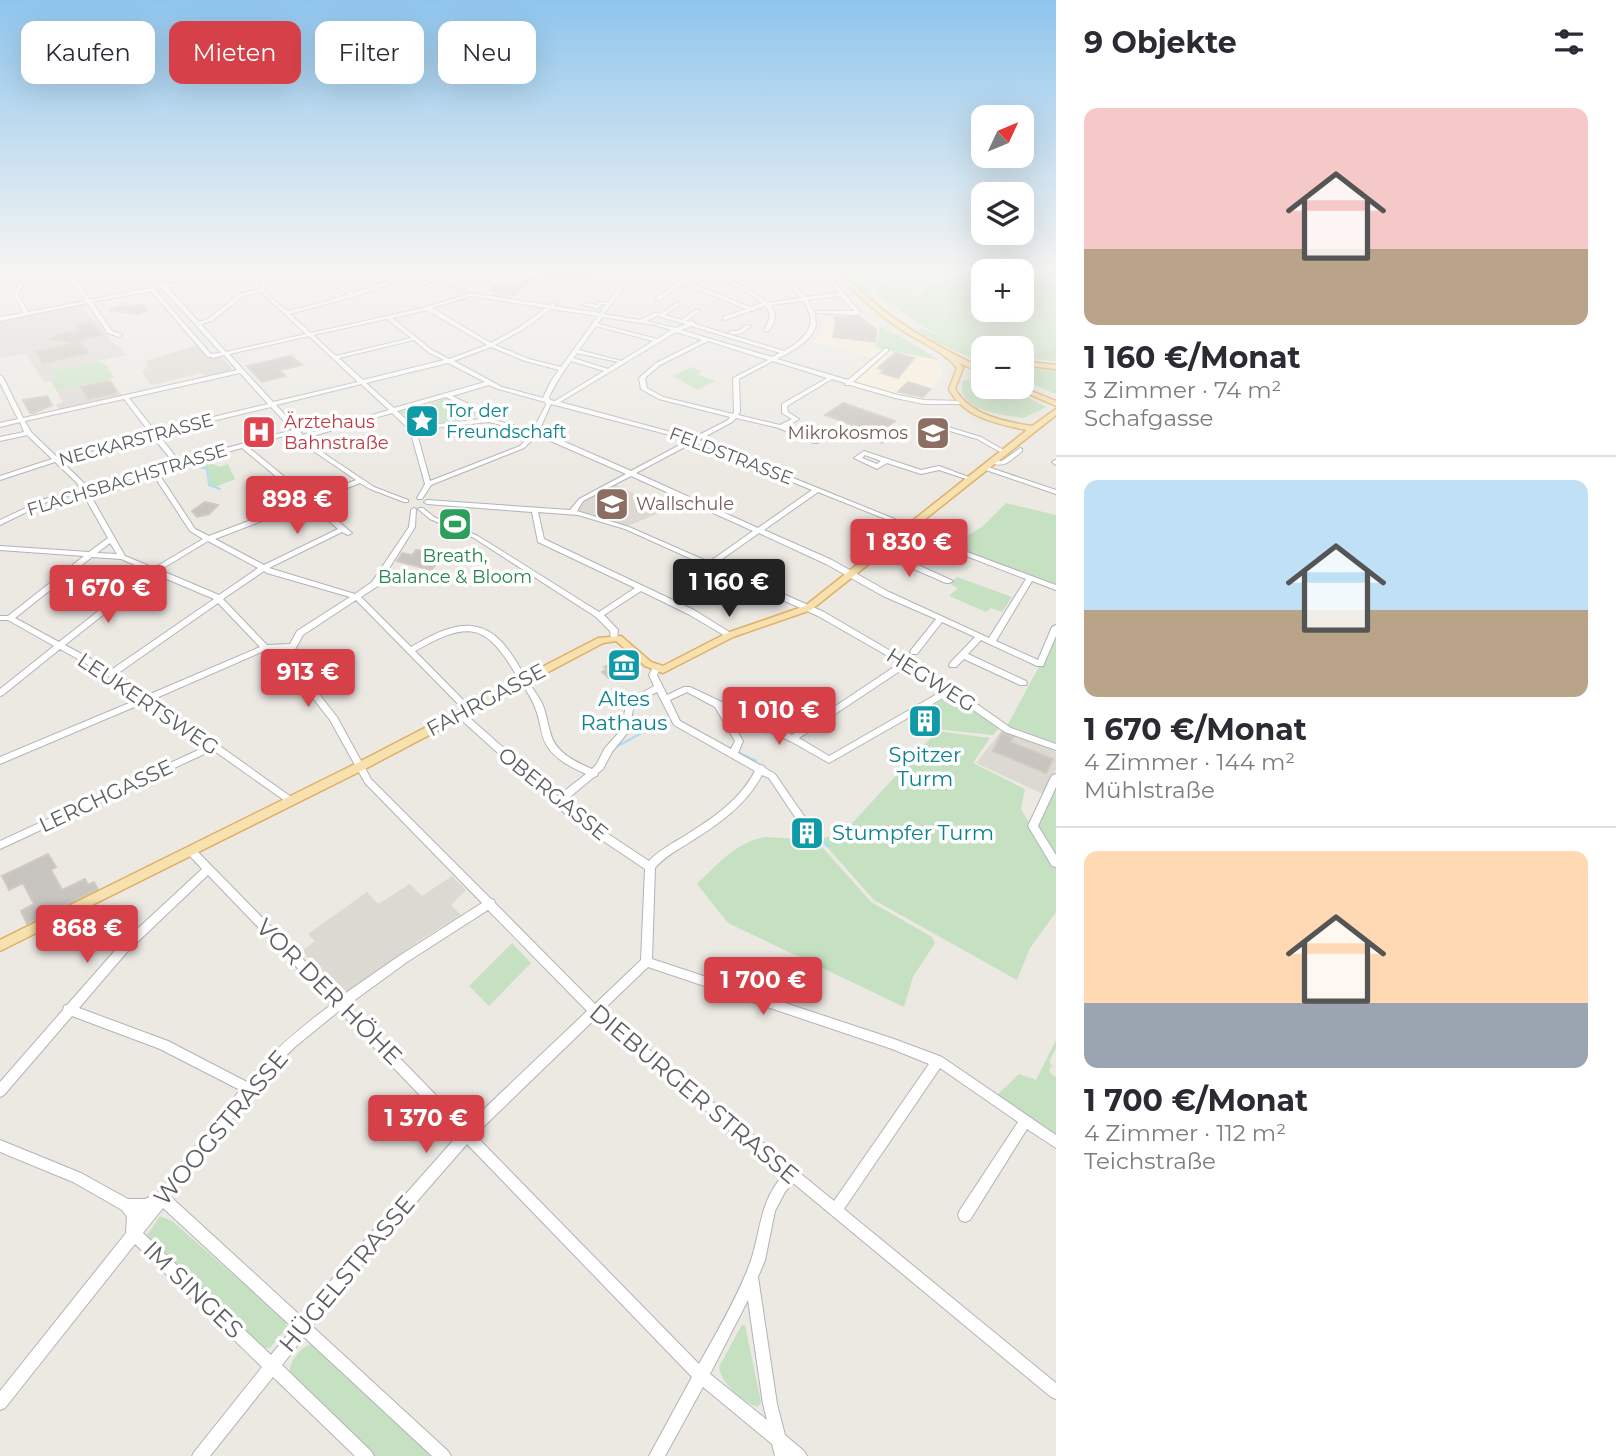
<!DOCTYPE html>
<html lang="de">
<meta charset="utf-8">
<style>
:root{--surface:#fff;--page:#f7f7f7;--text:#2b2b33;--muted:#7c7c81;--line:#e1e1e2;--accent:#d64048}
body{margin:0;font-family:Montserrat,sans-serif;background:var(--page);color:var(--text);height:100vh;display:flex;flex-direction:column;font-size:26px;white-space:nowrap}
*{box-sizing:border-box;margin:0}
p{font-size:23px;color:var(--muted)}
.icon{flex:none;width:38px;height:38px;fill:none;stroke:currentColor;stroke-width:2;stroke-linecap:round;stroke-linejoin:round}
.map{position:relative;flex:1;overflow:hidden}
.panel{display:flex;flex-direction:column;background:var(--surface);width:560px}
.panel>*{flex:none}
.hud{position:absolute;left:21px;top:21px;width:665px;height:63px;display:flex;gap:14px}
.needle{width:46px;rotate:46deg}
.tools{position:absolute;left:971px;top:105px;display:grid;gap:14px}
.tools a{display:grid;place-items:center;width:63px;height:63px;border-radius:14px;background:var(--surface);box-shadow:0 7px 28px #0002;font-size:35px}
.price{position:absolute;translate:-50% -60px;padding:0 16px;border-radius:7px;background:var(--accent);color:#fff;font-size:23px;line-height:46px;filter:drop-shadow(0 2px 4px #0008)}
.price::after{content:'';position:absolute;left:50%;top:42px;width:21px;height:16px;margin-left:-10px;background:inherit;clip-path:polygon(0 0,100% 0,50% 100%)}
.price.active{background:#222;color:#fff}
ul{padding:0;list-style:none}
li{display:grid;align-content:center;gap:14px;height:371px;padding:0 28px}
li+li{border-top:2px solid var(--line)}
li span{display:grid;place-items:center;height:217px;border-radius:14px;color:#555}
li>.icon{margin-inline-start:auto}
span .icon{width:126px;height:126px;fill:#fffc;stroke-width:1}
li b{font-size:30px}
h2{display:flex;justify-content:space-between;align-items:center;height:84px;padding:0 28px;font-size:30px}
.pill{padding:0 24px;border-radius:14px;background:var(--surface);box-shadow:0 7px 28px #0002;font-size:24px;line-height:63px}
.pill.active{background:var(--accent);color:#fff}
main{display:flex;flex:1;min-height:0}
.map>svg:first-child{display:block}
</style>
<main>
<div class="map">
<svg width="1056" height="1456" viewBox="0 0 1056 1456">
<rect width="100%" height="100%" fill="#ece9e3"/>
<path fill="#faeedb" d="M819,315L864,316L880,328L877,348L936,360L943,373L931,390L915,399L854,383L876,359L813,342L819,336L822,326Z"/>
<path fill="#dcd8d2" d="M547,272H598L585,290L528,281Z
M87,303L89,306L84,308L93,321H98L112,343L119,346L126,355L51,371L55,380L44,382L26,354L0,358V320Z
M198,345L210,358L221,356L234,371L206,377L202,373L151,385L142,373L148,365L145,361Z
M109,379L123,396L60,410L56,405L63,402L56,390Z
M614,484L641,497L637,501L661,512L628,526L577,510L583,500Z
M1003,729L1056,752V769L1043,794L976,763Z
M452,876L466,890L451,905L461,915L417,942L348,994H344L302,951L315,941L308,934L367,892L378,904L410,884L422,896Z"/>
<path fill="#c6e1c2" d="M842,272H891L878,284L868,286L873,289L859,291Z
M897,272H934L907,295L910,297L924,294L923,291L941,281L938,278L948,272L983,282L984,310H1022V285L1028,282L1022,280V272H1056V294L1046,291L1056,295V361L1022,358V348H984L983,360C959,356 936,342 915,329L922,328L953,342L922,326L874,292Z
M880,327L891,332L890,344L891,334H897L939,360L876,348Z
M99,361L107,366L114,378L56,390L51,381L55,379L51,371Z
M1022,365L1056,370V394L1022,380Z
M691,367L702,371L697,374L715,381L698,390L673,376Z
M983,378L984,387H1006L1047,407L1023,418C1002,415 953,410 963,380Z
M446,398L478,414C456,424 419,427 399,411H411Z
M204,460L219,467L228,464L235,479L215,487L210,485L208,469L191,464Z
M1006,503L1056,515V586L950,547L983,526Z
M957,577L1012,597L1002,612L991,608L986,612L949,596L958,588L950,584Z
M1056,635V744L1007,726Z
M953,693L1000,727L993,735L935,729L942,723L929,708Z
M937,731L990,738L973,763L1025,789L1021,809L1056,867V912L1030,948L1017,980L874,900L820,839L844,832Z
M1056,787V857L1037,827Z
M766,837L816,840L871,902L932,937L935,943L913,977L904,1007L728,923L697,884C718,864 736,842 766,837Z
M512,943L531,963L489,1006L469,986Z
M1056,1040V1048L1049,1062L1056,1069L1051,1066L1049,1072L1056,1077V1134L996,1096L1019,1074L1036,1080Z
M160,1216L172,1221L284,1319L287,1327L270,1348H263L149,1241L147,1235Z
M745,1325L761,1402L758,1407C743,1402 721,1384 719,1367L741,1326Z
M313,1344L434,1456H375L289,1374C290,1361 300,1346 313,1344Z"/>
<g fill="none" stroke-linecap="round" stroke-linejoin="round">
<path stroke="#aadef5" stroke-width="2" d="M192,465L207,469L209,485L220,489"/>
<path stroke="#aadef5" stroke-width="2.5" d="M616,747L667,719
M737,752L756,761"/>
<path stroke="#aadef5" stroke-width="3.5" d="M811,828L828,846"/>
</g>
<path fill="#c8c4c0" stroke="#d0cac2" stroke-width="2" d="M532,277L534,279L513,296L494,294L497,291L490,290L496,284L516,287Z
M128,304L131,307L142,304L147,310L139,314L110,310Z
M834,317H860L877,330L875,342L833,337L836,322Z
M91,323L102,335L79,340L88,353L43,363L36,352L77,343L51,339L59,334L80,331L77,325Z
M895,353L914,358L898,378L881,373L884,370L878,368Z
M291,356L302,365L279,370L285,376L262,382L247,366Z
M110,381L117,393L88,399L81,387Z
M908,382L931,389L923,397L898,392Z
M47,396L52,405L34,413H30L23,400Z
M843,403L895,421L884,429L895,433L882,443L844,431L853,425L825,415Z
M205,502L218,505L209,514L197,517L192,511Z
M416,550L441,553L432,570L397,561L402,553L412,555Z
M622,658L633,667L609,678L602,672L607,669L604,667Z
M741,695L746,699L780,712L772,722L769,717L766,720L728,702L733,697Z
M1002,733L1013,737L1010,742L1053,759L1046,773L993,751Z
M48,854L56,867L51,870L62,890L85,879L88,885L94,882L98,889L27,924L21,911L34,904L23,883L9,890L2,876Z"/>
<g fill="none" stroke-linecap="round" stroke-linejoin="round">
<g stroke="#b0b4b7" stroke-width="2">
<path id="minor" d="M66,272H71L90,300L160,286L148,272H153L165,285L229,272H240L167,287L199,322L208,319L239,294L261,289V280L252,272H257L263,278L286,272H295L265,280V292L287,311L325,302L349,294L312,272H318L353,293L400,277L386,272C393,272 401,276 407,275C413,274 417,272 423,272L410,277C424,282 458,293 471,288C482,284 488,272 500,272L471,291L439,289L405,279L356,296L290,314L311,333L427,307L471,293L549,305L555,302L557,303L554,306L600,313L606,304H602L598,309L583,305L586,303L597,305L599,302H608L629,273L628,272H637L678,282L691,272H696L683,283L698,286L750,307L762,303L756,298L711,272H717L760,296L767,303L801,298L798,294L773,272H778L801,292L805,297L838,293L821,272H826L861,313L858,315L815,313C815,315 816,323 816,325C812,342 790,352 777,359L848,380L886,348L888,349V351L853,382L898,395L924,400L962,401L963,402L960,404H924L895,398L850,385H845V383L832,379L787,406L788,412L799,419L786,427L818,441V443H814L779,428L736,418L732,422L699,440L912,526V528H908L818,492L764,530L832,560L889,592L989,638L1026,579L904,532V530H908L1056,585V590L1032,581L996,641L1038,660L1052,627L1056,625V636L1043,666H1037L981,640L968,654L1026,681L1027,683L1026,685H1020L964,659L956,667H950L949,665L950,663L975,637L942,622L917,654H911L910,652L911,650L936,619L883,596L826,564L759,533L715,564L824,612L954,688L1011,728L1056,744V750L1005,732L950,694L829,763L792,742L726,712L743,741L738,753L760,765L764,766L765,768L775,774L813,829L811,832H805L769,778L762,775C746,805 719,824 690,842C678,850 665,856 655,868L652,959L894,1039L942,1057L1056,1135V1148L1027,1129L970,1220L965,1222L960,1220L958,1215L960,1210L1018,1122L940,1068L844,1209L1056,1383V1399L1051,1397L793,1183L785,1192L775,1211L765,1260L758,1277L777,1404L785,1435L804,1451L807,1456H775L772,1444L703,1387L665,1456H649L692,1377L467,1144L359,1268L312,1326L448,1451L451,1456H432L304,1337L282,1365L371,1451L374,1456H355L273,1377L210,1456H192L195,1451L262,1367L135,1244L5,1408L0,1410V1391L126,1233L127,1217L122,1210L73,1182L0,1152V1140L81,1173L128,1199H145L158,1193L240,1090L160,1049L72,1016L4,1095L0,1097V1082L63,1010L64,1006L68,1004L119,946L202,869L188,854L186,851L188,848L191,847L194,848L340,997L399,956L482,903L365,783L330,720L294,674L285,653L287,650H266L154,699L294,799L296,801L294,803H288L213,750L0,849V841L207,746L146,702L0,764V757L141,698L117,681L60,649L3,695L0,696V689L54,646L8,620H0V616H8L84,556L0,550V546L89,552L108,538L82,492L49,501L0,525V520L45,499L80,489L77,483L55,462L0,480V476L52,459L27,435L0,441V437L24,432L20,422L0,427V423L18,419L0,383V375L3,377L23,418L237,370L224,355L214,358L207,356L151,291L92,302L112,331L121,334L122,335L119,337L108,333L87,303L0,321V317L23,313L14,294L21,280L0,281V279L67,274ZM633,274L675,284L656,298V300H660L680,285L694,288L746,309L723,317V319L725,320L765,306C773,314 769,321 764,330L767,332C775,325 778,313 770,305L803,301C820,325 806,338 784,351L695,324V322L686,321L699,312V310H695L682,320L665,315L680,305V303L678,302L661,314L655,313L640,320L604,314L611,304H614L613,302ZM69,277L86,301L28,312L18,294L25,280ZM162,288L221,353L211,354L155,290ZM261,292L306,334L226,352L201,324L212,321L243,296ZM471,296L546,308L520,327L491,343L432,308ZM840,296L854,311H817L815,313L807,300ZM551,309L598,316L561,367L529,359L495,345L524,329ZM427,310L487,345L449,359L432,350L392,318ZM657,316L686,324L676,328L646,321ZM602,317L655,325L671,330L657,339L598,324ZM387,319L411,338L336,356L313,335ZM596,326L653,341L621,361L579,350ZM691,326L780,353L772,357L681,330ZM676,332L702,340L656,363L639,378L641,389L659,399L730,417L728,420L693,438L560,402ZM309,336L358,382L273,402L229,354ZM414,340L428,352L444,360L363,380L339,358ZM708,341L768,360L733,378L734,412L733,414L663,397L647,388L645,378L660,365ZM491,347L525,361L559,370L551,381L543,398L502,387L454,361ZM577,353L618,362L608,369L573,358ZM571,361L604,371L555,401L550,400L549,397C556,383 563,372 571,361ZM773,361L827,378L782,404V413L792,419L780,425L738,415L740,412L739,379ZM448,363L485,382L394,408L366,383ZM240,373L268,404L155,431L129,398ZM361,384L389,410L303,435L276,405ZM489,385L498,389L545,402L546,405L533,430L494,420L496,418L495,417L452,396ZM446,397L489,418L414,427L397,411ZM124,399L150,433L89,448L58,458L31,432L25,421ZM551,404L689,440L631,471L547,434L539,431ZM271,407L292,430L179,461L158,434ZM392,413L410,430L425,484L417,498L418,499H422L431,485L524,448L537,435L626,474L579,499L570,510L427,500L424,502L427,504L532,512L538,542L635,588L599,612L478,536L434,517L423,508H419L418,509L430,519L474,538L596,617L610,631L611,639H617L618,630L604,615L641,591L688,614L727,637H733L734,635L694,610L544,539L538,512L578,515L625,529L818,616L900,663L792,735L690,687H684L667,695L657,675L660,669L656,666L653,667L649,675L654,686L627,701L621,730L605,748L596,765L592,769C574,761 554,752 550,731C547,722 546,712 542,703C537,694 530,685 525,676C512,655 499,629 472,626C450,624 429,637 411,647L361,597L378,586L415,527L416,509L414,508L411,510L409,527L372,582L355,594L269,568L342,532L348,535L352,533L314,501L360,483L370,489L404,502H408V500L374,487L313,446L306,438ZM489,422L532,433L520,446L430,481L416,430ZM295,433L309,448L356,480L310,498L247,446ZM152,436L174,463L86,487L82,481L61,461L93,450ZM694,442L812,490L758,528L636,473ZM242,448L304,500L209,536L195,529L157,471ZM152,473L190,531L203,539L154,568L125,556L88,491ZM631,476L753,531L709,562L629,527L577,511L583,501ZM308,503L338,529L264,565L215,539ZM208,541L258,568L219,595L160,570ZM110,543L117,554L97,553ZM92,557L121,559L149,571L59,642L15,618ZM264,571L267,573L350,597L297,631L290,644L267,645L223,599ZM155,574L214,599L111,670L65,645ZM356,600L466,712H472L473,710L415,651C465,623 484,620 515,673C522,685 532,697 536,710C541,722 540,735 547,746C556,760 571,767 586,774L558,796L463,712H457L456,714L457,716L572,820L645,869L641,960L595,1004L495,903L494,900L491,899L371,779L337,717L301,671L293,653L303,635ZM218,603L260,647L148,695L117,674ZM906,667L944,690L829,756L799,738ZM657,692L674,725L755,771C740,800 713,818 686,835C673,843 659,850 649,861L578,814L564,802L594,777L597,776L598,773L603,769L612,752L629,731L634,704ZM687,692L715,707L735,741L731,749L680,721L670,700ZM208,875L332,1004C301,1027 272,1051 247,1082L168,1041L79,1008L127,952ZM488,910L587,1011L466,1126L348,1005L407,962ZM648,967L892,1049L929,1064L834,1201L602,1011ZM339,1011L458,1135L349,1258L302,1317L171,1197L271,1070L296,1046ZM595,1019L783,1175C756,1207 762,1236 747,1271C734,1303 716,1334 699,1364L475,1135ZM163,1208L293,1328L271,1355L143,1233ZM748,1300L763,1404L767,1420L710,1374Z
M746,325L751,326C744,332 737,337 728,333L731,331H738Z
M925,420L981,437L1007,452L1002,453L977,439L923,423V421Z
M1020,448L1022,449V451C1010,461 1004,469 989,462L992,460L1002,461Z
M864,451L921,470L939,466L974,479L971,481L969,480L939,470L921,474L887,463L877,469L854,458ZM865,455L881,461L877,464L862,458Z
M1055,460H1056V465L1052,462Z
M985,466L1056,490V494L983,469L982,468Z
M877,549H883L953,581L949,583H946L877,553Z
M1056,774V787L1038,826L1056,855V867L1052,866L1028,826L1051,777L1053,775Z"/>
</g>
<g stroke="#e1af67" stroke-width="3">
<path id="major" d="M836,272H842C882,316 931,344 984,369V374L959,363L963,368L955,389C970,415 1005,422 1032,426L1056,409V415L811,610L733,637L663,673L645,666L616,641L603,643L363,770L0,951V940L355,764L598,638L621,636L651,662L663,666L727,633L805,606L1027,430C998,424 964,418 949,389L957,368C943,351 922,343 903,331C878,314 856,295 836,272Z
M1022,361L1056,365V369L1022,365Z
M1013,387H1021L1056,401V406Z"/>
</g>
<use href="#minor" fill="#fff" fill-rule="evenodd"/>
<use href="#major" fill="#f6e1af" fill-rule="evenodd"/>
</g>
<linearGradient id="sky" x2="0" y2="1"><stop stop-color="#8fc5ed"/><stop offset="0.57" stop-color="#f6f5f2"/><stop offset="1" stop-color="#f6f5f2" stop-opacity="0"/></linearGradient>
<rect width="1056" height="476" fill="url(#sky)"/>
<defs>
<g id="sight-square" transform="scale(1.75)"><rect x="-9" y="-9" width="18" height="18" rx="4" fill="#0f9aa8" stroke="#fff"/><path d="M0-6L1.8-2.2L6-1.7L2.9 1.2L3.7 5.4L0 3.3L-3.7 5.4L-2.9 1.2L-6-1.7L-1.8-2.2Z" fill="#fff"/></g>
<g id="hospital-square" transform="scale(1.75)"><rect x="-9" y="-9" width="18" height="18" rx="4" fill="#e0444e" stroke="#fff"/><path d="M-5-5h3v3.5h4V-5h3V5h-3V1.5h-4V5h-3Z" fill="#fff"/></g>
<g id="school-square" transform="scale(1.75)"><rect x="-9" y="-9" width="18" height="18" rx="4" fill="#8d6e63" stroke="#fff"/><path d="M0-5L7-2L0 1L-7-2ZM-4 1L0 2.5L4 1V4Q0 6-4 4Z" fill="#fff"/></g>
<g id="stadium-square" transform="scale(1.75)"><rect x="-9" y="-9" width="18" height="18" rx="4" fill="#2e9e5b" stroke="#fff"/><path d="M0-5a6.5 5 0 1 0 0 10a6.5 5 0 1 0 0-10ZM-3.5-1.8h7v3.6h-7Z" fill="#fff"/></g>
<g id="museum-square" transform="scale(1.75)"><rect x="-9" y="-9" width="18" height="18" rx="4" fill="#0f9aa8" stroke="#fff"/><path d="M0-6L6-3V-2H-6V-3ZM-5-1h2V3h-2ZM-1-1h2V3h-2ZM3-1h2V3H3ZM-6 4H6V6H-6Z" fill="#fff"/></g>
<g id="building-square" transform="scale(1.75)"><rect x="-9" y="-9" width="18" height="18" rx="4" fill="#0f9aa8" stroke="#fff"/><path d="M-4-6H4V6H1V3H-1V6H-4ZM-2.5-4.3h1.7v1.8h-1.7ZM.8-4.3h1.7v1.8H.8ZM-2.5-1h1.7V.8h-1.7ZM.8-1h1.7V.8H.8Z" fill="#fff"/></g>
</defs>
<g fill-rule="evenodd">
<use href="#sight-square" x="422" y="421"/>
<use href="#hospital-square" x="259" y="432"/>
<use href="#school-square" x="933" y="433"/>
<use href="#school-square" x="612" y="504"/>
<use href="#stadium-square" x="455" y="524"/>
<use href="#museum-square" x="624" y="665"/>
<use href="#building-square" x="925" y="721"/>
<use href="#building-square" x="807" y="833"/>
</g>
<g text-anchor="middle" stroke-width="7" stroke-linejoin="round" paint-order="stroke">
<g font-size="18" fill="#0d838f" stroke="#fff" text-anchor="start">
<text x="446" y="417">Tor der<tspan x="446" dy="21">Freundschaft</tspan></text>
</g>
<g font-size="18" fill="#be3a42" stroke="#fff" text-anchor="start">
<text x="284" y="428">Ärztehaus<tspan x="284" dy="21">Bahnstraße</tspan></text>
</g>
<g font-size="18" fill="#785e54" stroke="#fff" text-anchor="end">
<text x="908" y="439">Mikrokosmos</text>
<text x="636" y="510" text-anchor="start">Wallschule</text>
</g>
<g font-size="18" fill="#5b5f62" stroke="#fff">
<text transform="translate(136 440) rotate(-15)" y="6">NECKARSTRASSE</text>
<text transform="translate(731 456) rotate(21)" y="6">FELDSTRASSE</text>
<text transform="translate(127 480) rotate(-17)" y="6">FLACHSBACHSTRASSE</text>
</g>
<g font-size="18" fill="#27864d" stroke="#fff">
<text x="455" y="562">Breath,<tspan x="455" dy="21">Balance &amp; Bloom</tspan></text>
</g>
<g font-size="21" fill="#5b5f62" stroke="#fff">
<text transform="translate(931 680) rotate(32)" y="7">HEGWEG</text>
<text transform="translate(486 700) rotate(-28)" y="7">FAHRGASSE</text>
<text transform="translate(148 704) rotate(34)" y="7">LEUKERTSWEG</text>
<text transform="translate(553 794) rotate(39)" y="7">OBERGASSE</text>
<text transform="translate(106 796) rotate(-25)" y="7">LERCHGASSE</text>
</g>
<g font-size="21" fill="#0d838f" stroke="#fff">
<text x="624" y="706">Altes<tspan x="624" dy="24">Rathaus</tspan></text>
<text x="925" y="762">Spitzer<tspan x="925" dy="24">Turm</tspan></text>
<text x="832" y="840" text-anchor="start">Stumpfer Turm</text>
</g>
<g font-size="24" fill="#5b5f62" stroke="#fff">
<text transform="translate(329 992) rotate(45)" y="8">VOR DER HÖHE</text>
<text transform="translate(694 1094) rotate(40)" y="8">DIEBURGER STRASSE</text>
<text transform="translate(221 1128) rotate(-50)" y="8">WOOGSTRASSE</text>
<text transform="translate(347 1274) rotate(-50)" y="8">HÜGELSTRASSE</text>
<text transform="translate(193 1290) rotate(44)" y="8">IM SINGES</text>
</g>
</g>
</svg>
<div class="tools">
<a><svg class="needle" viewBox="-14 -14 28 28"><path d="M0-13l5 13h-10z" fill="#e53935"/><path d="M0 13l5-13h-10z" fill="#7c7c81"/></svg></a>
<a><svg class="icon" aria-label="layers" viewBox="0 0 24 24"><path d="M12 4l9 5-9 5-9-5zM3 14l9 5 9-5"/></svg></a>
<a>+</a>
<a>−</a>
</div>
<b class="price" style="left:297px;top:536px">898 €</b>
<b class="price" style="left:909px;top:579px">1 830 €</b>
<b class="price active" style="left:729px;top:619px">1 160 €</b>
<b class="price" style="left:108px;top:625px">1 670 €</b>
<b class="price" style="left:308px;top:709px">913 €</b>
<b class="price" style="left:779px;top:747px">1 010 €</b>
<b class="price" style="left:87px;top:965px">868 €</b>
<b class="price" style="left:763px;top:1017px">1 700 €</b>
<b class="price" style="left:426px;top:1155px">1 370 €</b>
<div class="hud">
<a class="pill">Kaufen</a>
<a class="pill active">Mieten</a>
<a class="pill">Filter</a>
<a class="pill">Neu</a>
</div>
</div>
<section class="panel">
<h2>9 Objekte<svg class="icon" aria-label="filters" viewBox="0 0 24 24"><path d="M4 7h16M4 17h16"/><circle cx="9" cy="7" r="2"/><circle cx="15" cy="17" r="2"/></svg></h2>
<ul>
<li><span style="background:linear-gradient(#f6c9c9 65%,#b9a48a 0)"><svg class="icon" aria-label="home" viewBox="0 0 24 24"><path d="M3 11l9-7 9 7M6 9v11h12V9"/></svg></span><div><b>1 160 €/Monat</b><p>3 Zimmer · 74 m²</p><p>Schafgasse</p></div></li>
<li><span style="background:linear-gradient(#bfe0f5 60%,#b9a48a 0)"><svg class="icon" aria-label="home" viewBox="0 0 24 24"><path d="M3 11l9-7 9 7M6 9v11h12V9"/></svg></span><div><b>1 670 €/Monat</b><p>4 Zimmer · 144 m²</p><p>Mühlstraße</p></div></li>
<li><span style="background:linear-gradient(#ffd9b3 70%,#9aa5b1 0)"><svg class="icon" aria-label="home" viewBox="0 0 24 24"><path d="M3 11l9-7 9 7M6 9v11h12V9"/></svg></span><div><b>1 700 €/Monat</b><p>4 Zimmer · 112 m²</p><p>Teichstraße</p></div></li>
</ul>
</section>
</main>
